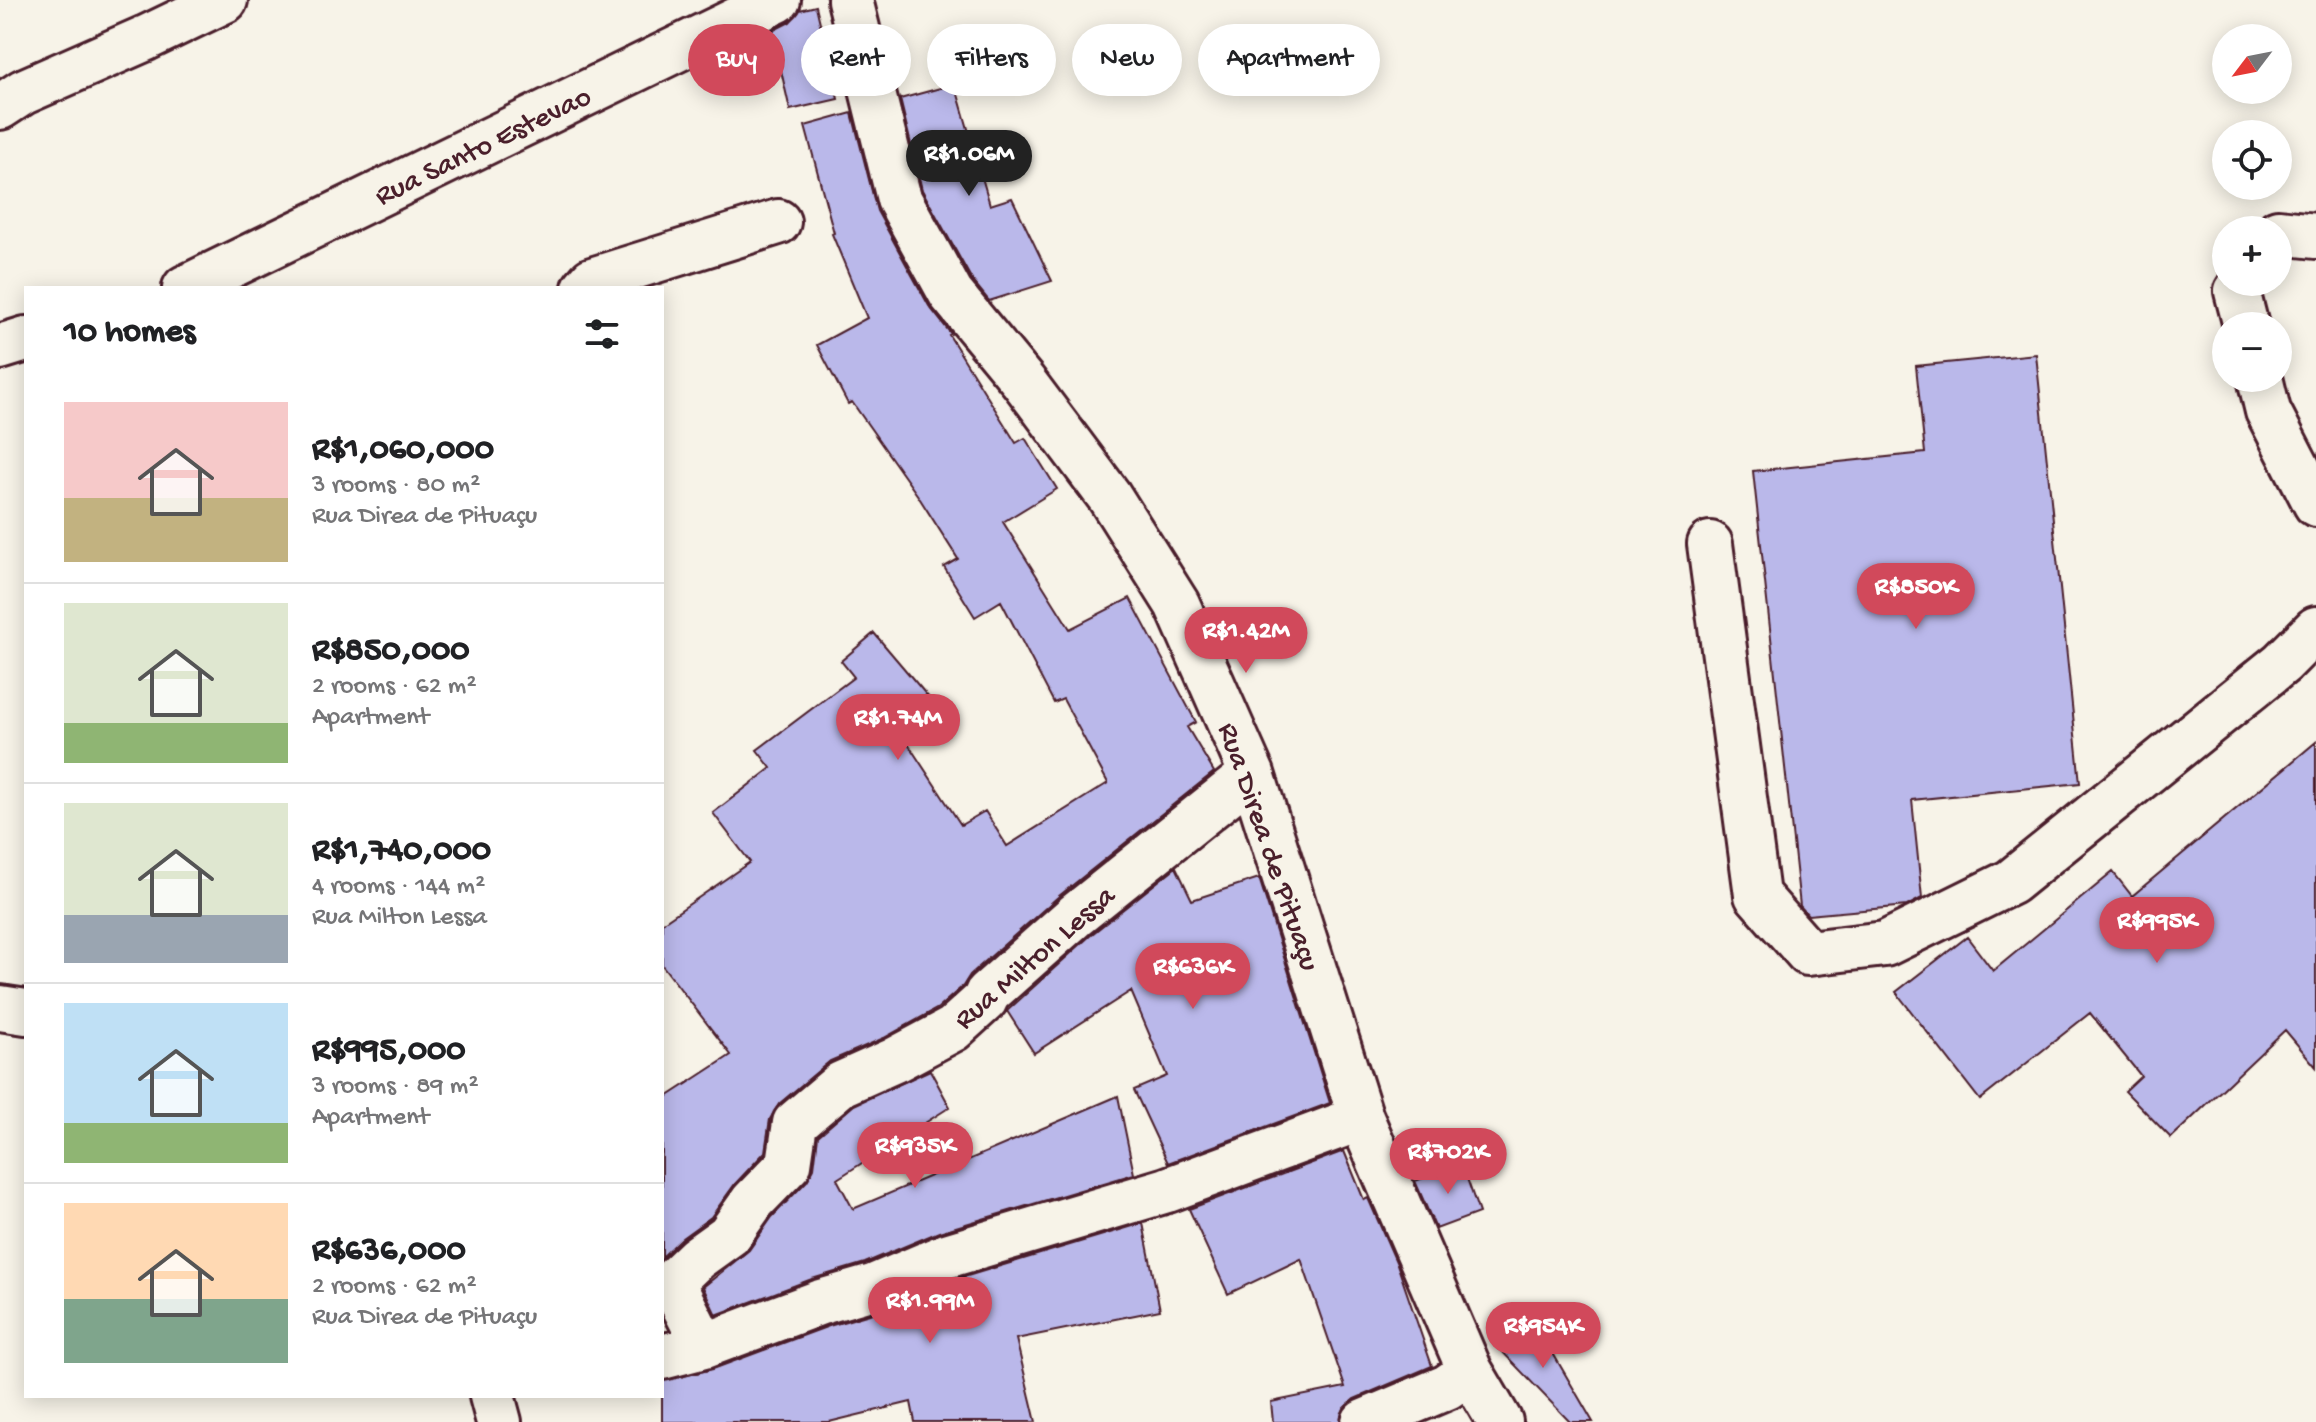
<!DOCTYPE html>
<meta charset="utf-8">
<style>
:root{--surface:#fff;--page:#f6f6f6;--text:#202124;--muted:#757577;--line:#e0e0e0;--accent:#d1495b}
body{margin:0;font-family:"Gochi Hand",sans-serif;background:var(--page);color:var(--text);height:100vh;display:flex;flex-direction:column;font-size:30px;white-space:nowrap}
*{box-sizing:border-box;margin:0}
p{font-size:26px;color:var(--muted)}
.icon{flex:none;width:44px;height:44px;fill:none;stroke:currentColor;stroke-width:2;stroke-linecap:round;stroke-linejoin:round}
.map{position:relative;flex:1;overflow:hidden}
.drawer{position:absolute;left:24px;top:286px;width:640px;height:1112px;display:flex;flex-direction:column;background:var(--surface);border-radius:0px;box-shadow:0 4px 20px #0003}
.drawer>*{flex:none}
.top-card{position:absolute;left:688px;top:24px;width:760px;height:72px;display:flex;gap:16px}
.needle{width:52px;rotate:238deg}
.fabs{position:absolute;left:2212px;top:24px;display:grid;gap:16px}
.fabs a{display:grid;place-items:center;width:80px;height:80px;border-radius:50%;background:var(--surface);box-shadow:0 4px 20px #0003;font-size:40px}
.price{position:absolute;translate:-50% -68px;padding:0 18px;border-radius:28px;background:var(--accent);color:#fff;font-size:26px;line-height:52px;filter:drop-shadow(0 2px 4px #0008)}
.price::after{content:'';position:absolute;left:50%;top:48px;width:24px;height:18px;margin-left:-12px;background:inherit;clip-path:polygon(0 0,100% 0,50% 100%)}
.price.active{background:#222;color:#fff}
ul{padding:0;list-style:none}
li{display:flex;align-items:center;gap:24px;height:200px;padding:0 40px}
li+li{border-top:2px solid var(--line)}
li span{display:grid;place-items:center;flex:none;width:224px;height:160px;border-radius:0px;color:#555}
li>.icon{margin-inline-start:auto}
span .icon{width:96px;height:96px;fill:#fffc;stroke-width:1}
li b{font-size:34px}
h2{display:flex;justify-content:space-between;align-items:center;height:96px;padding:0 40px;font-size:34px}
.pill{padding:0 28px;border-radius:36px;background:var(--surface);box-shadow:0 4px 20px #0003;font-size:28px;line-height:72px}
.pill.active{background:var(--accent);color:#fff}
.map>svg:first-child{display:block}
</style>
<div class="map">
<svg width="2316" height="1422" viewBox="0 0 2316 1422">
<rect width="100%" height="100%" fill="#f7f3e8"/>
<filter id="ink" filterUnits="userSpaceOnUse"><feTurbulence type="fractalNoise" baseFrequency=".0125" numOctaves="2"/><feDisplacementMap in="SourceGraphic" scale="16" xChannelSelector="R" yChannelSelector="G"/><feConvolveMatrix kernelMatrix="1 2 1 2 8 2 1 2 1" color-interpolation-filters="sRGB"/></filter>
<g filter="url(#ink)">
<path fill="#bab8ea" stroke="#4a1f2b" stroke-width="2" d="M816,6L838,99L790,110L772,31L790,22L800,10Z
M955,84L990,205L1012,198L1052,281L989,301L972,280L922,190L900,99Z
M852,113L877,211L929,306L951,334L949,335L1016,443L1025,438L1057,489L1003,522L1070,629L1130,598L1196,722L1187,727L1214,772L1059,896L970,975L963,986L938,1008L884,1038L830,1061L779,1104L770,1119L765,1152L735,1184L711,1217L682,1238L662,1257V1100L731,1055L662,965V923L750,862L713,813L771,768L757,750L854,677L841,661L874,633L941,712L906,741L961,825L985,811L1007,846L1108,783L1063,699L1054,703L1001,601L975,617L944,567L958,559L918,496L852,402L848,404L817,345L867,318L832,234L834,233L805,126Z
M2036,354L2080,783L1912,800L1922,898L1907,906L1808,915L1800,906L1753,471L1925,453L1916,366Z
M2316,742V1067L2285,1030L2171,1138L2125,1091L2141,1076L2090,1013L1980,1100L1896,992L1967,937L1993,971L2113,872L2132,896Z
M1176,867L1192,900L1259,878L1330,1103L1168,1163L1134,1090L1167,1076L1131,991L1034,1053L1007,1011L1092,934Z
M930,1070L950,1107L837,1179L853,1209L1118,1096L1134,1174L939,1232L865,1263L812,1279L716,1315L703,1287L749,1250L772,1217L807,1181L814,1168L818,1136L854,1105Z
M1344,1151L1364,1200L1368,1198L1397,1264L1432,1366L1354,1399L1344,1408L1340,1422H1273L1271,1402L1345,1387L1301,1259L1228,1294L1189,1209Z
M1462,1164L1479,1213L1436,1229L1415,1181Z
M1143,1223L1160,1310L1016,1339L1036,1422H915L911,1402L829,1422H662V1381L713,1369L829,1326L883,1310L954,1280Z
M1533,1319L1593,1422H1570L1493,1342Z"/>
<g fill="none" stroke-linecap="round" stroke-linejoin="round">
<g stroke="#4a1f2b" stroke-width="50">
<path id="minor" d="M850,0L899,199L951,294L1023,381L1109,496L1177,604L1252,774L1361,1118L1470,1371L1500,1422
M0,107L23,92L146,38L225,0
M2278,232L2316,236
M2243,282L2237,291L2246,326
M185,288L778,0
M585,288L592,280L778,222
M0,347L26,339
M2260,378L2268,411L2316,504
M1710,544L1757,895L1808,953L1885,944L2011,882L2282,663L2316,629
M0,1008L26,1012
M704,1346L672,1282L697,1258L729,1235L753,1201L789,1164L795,1123L841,1084L895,1060L953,1029L985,1000L987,994L1076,915L1252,774
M662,1357L704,1346L821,1302L873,1287L946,1256L1167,1190L1361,1118
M492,1396L499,1422
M1364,1422L1447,1387L1470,1371"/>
</g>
<use href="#minor" stroke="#f7f3e8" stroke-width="44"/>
</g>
</g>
<g text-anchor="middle" stroke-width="7" stroke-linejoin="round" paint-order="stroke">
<g font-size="30" fill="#4a1f2b" stroke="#f7f3e8">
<text transform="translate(482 144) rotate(-26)" y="10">Rua Santo Estevao</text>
<text transform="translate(1271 846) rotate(71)" y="10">Rua Direa de Pituaçu</text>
<text transform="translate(1033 956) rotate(-41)" y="10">Rua Milton Lessa</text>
</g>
</g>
</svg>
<div class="fabs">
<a><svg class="needle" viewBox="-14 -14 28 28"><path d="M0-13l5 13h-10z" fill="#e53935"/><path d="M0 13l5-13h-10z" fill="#757577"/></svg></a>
<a><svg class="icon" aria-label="locate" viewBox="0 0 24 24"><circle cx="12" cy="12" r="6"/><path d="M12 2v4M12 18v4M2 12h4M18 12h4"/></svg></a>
<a>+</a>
<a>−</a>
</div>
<b class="price active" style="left:969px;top:198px">R$1.06M</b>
<b class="price" style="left:1916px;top:631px">R$850K</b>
<b class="price" style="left:1246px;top:675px">R$1.42M</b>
<b class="price" style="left:898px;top:762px">R$1.74M</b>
<b class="price" style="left:2157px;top:965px">R$995K</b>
<b class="price" style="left:1193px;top:1011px">R$636K</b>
<b class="price" style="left:915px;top:1190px">R$935K</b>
<b class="price" style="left:1448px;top:1196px">R$702K</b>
<b class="price" style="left:930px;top:1345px">R$1.99M</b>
<b class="price" style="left:1543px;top:1370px">R$954K</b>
<div class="top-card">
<a class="pill active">Buy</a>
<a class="pill">Rent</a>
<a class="pill">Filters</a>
<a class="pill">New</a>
<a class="pill">Apartment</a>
</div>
<section class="drawer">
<h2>10 homes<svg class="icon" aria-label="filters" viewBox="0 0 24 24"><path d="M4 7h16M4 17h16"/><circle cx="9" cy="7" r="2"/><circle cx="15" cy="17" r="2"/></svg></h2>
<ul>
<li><span style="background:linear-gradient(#f6c9c9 60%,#c2b280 0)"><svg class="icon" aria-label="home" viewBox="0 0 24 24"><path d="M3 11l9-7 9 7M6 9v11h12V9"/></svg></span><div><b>R$1,060,000</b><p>3 rooms · 80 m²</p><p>Rua Direa de Pituaçu</p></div></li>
<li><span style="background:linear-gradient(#dfe7d0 75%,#8fb573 0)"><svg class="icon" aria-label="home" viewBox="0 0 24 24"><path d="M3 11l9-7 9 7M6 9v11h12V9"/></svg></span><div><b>R$850,000</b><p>2 rooms · 62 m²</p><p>Apartment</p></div></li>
<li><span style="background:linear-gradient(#dfe7d0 70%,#9aa5b1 0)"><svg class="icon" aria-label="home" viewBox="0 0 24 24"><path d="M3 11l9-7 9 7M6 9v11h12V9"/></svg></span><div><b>R$1,740,000</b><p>4 rooms · 144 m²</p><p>Rua Milton Lessa</p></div></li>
<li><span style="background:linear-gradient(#bfe0f5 75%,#8fb573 0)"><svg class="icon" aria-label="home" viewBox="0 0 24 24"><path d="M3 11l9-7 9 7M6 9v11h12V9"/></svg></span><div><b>R$995,000</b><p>3 rooms · 89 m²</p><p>Apartment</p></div></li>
<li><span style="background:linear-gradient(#ffd9b3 60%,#7fa58c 0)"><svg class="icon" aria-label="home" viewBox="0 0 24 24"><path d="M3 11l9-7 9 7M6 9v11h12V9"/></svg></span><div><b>R$636,000</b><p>2 rooms · 62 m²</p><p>Rua Direa de Pituaçu</p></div></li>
</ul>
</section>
</div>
